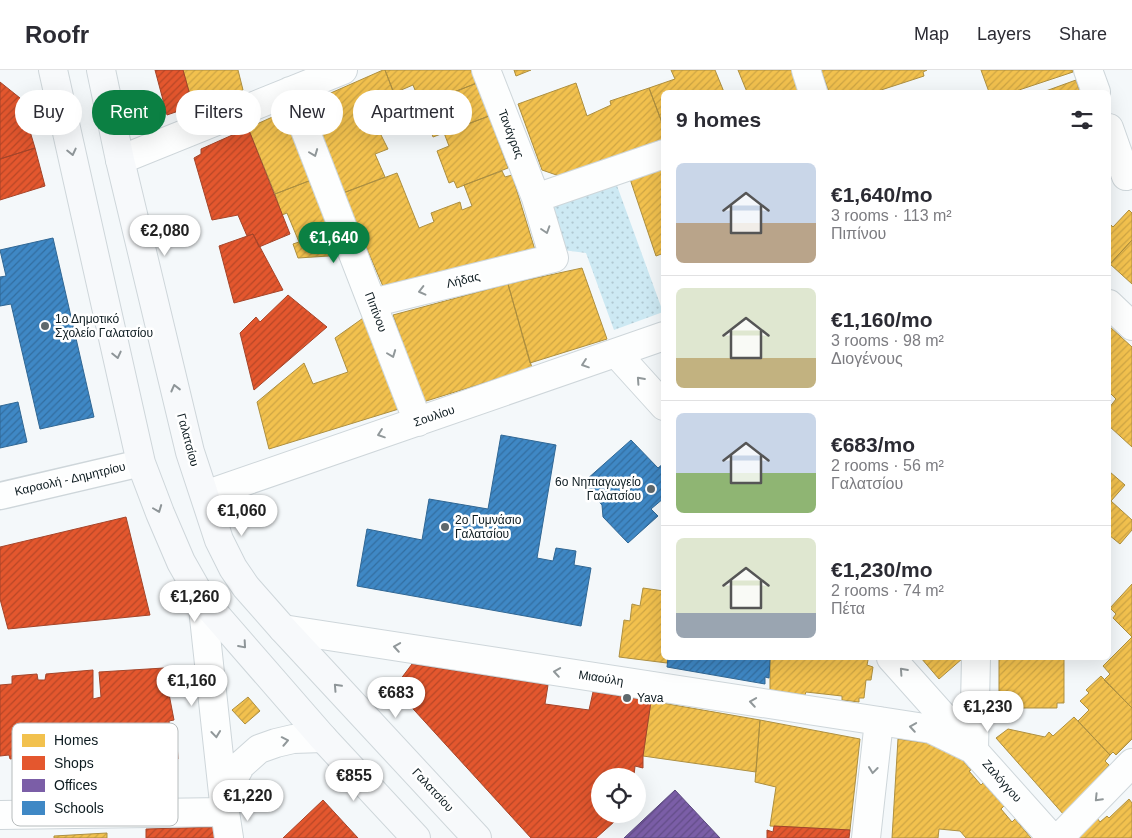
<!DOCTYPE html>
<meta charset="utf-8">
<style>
:root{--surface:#fff;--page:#f2f2f3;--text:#2b2b33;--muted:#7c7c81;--line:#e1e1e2;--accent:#0b8043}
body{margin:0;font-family:Helvetica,sans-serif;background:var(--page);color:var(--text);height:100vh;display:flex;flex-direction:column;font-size:19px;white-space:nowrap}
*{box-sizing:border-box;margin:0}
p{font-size:16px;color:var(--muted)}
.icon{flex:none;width:28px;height:28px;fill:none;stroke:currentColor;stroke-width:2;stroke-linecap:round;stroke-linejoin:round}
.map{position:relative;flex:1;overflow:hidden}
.side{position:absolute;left:661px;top:20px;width:450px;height:570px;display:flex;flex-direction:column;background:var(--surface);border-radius:8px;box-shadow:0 5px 20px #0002}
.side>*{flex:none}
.banner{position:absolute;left:15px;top:20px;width:475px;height:45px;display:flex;gap:10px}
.controls{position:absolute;left:591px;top:698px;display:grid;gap:10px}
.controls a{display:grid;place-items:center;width:55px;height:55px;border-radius:50%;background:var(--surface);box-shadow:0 5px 20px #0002;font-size:25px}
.price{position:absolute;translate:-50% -42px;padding:0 11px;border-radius:18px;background:#fff;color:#222;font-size:16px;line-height:32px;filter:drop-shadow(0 1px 2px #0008)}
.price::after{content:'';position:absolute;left:50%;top:30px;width:15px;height:11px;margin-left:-8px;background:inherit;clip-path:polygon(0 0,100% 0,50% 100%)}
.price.active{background:var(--accent);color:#fff}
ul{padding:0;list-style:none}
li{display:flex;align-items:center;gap:15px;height:125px;padding:0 15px}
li+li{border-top:1px solid var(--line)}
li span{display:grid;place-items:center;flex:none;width:140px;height:100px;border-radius:8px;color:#555}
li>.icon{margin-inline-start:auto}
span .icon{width:60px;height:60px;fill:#fffc;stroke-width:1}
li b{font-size:21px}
h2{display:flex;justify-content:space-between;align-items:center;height:60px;padding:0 15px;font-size:21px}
.chip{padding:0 18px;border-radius:22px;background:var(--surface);box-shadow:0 5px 20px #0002;font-size:18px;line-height:45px}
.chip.active{background:var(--accent);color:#fff}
header{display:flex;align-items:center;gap:30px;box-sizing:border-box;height:70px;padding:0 25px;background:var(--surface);border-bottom:1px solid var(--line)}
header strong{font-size:24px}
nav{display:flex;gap:28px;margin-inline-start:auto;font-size:18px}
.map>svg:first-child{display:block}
</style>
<header>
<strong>Roofr</strong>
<nav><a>Map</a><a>Layers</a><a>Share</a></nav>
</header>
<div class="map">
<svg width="1132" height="768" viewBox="0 0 1132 768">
<defs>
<pattern id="park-dots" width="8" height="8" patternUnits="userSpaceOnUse" patternTransform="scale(1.25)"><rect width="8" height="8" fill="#cde9f3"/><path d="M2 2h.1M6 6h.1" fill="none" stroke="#afc7d0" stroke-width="1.8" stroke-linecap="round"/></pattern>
<pattern id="homes-hatch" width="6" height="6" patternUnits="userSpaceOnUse" patternTransform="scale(1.25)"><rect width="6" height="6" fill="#f2c14e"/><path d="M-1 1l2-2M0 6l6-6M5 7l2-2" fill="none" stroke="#cea544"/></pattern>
<pattern id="shops-hatch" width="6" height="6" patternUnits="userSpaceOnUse" patternTransform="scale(1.25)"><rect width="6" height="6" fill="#e4572e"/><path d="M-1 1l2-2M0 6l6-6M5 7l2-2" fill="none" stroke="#b74727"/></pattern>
<pattern id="offices-hatch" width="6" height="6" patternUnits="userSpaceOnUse" patternTransform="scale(1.25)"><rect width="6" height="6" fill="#7b5ea7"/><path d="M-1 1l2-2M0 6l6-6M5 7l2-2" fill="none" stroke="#634d88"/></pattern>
<pattern id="schools-hatch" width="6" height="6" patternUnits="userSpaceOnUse" patternTransform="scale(1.25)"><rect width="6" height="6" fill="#3f88c5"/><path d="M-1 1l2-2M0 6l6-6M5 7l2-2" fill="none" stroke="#336ea0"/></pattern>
</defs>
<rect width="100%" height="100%" fill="#f4f8fa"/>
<path fill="url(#park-dots)" d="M616,113L663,242L614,260L586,183L563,180L548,136Z"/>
<path fill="url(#homes-hatch)" stroke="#ad8f40" d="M183,0H238L243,20L214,31L215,36L195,43Z
M383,0H385L403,48L377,57L388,79L375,84L385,107L343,123L308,33Z
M385,0H472L477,13L421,35L413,15L394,23Z
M514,0H531L516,6Z
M671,0H715L724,22H664V58L649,18L675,9Z
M738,0H800L805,22H747Z
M821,0H927L923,2L924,6L875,22H829Z
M981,0H1072L1073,2L1013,22H989Z
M1076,10L1080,22H1043Z
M477,13L489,46L433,67L421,35Z
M576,13L587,46L611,35L610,31L649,18L664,58V70L568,109L542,100L518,34Z
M288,40L314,109L275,124L248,58Z
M489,46L508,98L457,118L454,111L449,113L437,81L449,76L444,63Z
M664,95V183L656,186L629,106Z
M502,101L505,107L512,105L535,180L385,221L343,123L397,103L419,158L434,152L431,143L460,132L462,140L472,136L464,115Z
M314,109L344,185L298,188L293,174L299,172L287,143L282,145L275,124Z
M1129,140L1132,143V170L1110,194L1109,193V153L1113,157Z
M1132,170V214L1110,194Z
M582,198L607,269L530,293L508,214Z
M508,214L532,298L423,332L393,245Z
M366,246L402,338L269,379L257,332L304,293L313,314L348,302L335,268Z
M1109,256L1132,277V377L1109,356V338L1116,329L1109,322Z
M1110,402L1125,415L1111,431L1132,450V460L1120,474L1109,465V404Z
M1132,514V567L1113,548L1116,544L1110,538Z
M643,518L664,521V588H668L667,593L619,587L624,550L630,551L632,534L640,536Z
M1132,567V638L1104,610L1110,604L1103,596Z
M770,588H865L868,590L867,595L873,597L871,610H866L864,628H859V632L842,630V626L806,622L805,625L770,620Z
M921,588H963L939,609Z
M999,588H1064V633H1057V638H999Z
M1101,606L1132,638V669L1116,685L1113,682L1110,685L1078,651L1089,640L1080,631L1089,623L1086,620Z
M248,627L260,641L245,654L232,640Z
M651,631L760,650L756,702L643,686Z
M1074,647L1110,685L1105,691L1109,695L1064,745L996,668L1008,659L1045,667L1049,662L1053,666Z
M760,650L860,669L850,760L770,756L776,717L755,712Z
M898,669L950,676L971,700L969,701L981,715L983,713L1004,736L1001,739L1012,752L1015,749L1031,768H966L960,761L939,759L938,768H892Z
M1129,729L1132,733V768H1078L1097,748L1100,752L1107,746L1109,748Z
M107,763V768H54V766Z"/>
<path fill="url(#shops-hatch)" stroke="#a4452a" d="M155,0H183L193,36L167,45Z
M0,12L20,28L35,78L0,89Z
M248,58L290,164L259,177L253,164L247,166L238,145L212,150L194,88L201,84V79Z
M35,78L45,116L0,130V89Z
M253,164L283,220L234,233L219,176Z
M288,225L327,257L254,320L240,263L256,247L260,252Z
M126,447L150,545L8,559L0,529V477Z
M412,594L548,615L545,634L589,640L593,622L651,631L643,686V698L635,696L634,706H600V744H623L596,768H531L394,618Z
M164,598L174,650L169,651L170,659L176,658L178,689L106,700L105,687L54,693L53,682L10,689L9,685L0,686V615L12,614V606L37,604L38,610H45L46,604L93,600V629L101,627L99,602Z
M323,730L358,768H283Z
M774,756L850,760L849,768H767V760L773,762Z
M216,757L217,768H146V759Z"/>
<path fill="url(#offices-hatch)" stroke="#5a4a7e" d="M675,720L720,768H624Z"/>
<path fill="url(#schools-hatch)" stroke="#306794" d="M53,168L94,347L40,359L11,234L0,236V207L6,206L0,180Z
M18,332L27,372L0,378V336Z
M501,365L556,375L537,488L553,491L556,478L576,481L574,495L591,498L581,556L357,516L367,459L422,470L429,429L488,439Z
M631,370L658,398L664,393V428L651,439L658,446L628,473L603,447L602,435L588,419L586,410Z
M668,588H770L769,608L765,607V614L667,597Z"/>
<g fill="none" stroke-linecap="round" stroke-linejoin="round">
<g stroke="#ced6da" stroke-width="29">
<path id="pedestrian" d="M0,426L141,393"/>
</g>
<g stroke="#ced6da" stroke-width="30">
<path id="minor" d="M806,0L813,22
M1088,0L1096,22
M290,21L418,352
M1109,58L1126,106
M120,90L343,0
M536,128L664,84
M372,233L554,188L536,128L486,0
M1109,234L1132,256
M616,283L664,336
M205,425L664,266
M202,529L225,742L229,768
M283,559L931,659L974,680L976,588
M891,588L1052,768
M227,733L231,713L241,695L259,679L276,673L293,669L323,668
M0,745L225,742
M866,768L879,651
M1059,768L1132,693"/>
</g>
<g stroke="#ced6da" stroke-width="30">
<path id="secondary" d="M53,0L141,393L160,443L181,492L202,529L323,668L416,768
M101,0L120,90L190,382L219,470L233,498L246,517L283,559L477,768"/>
</g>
<use href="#pedestrian" stroke="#fdfefe" stroke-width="26"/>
<use href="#minor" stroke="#fdfefe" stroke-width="28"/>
<use href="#secondary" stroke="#f7f9fb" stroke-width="28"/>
</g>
<defs><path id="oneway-chevron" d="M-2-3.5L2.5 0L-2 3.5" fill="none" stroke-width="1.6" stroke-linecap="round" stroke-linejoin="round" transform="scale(1.25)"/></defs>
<g stroke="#8e9598">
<use href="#oneway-chevron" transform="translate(72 82) rotate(77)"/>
<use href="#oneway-chevron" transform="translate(117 285) rotate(77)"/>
<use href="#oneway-chevron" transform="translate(175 318) rotate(-104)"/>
<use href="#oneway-chevron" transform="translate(158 439) rotate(69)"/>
<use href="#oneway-chevron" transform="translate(243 575) rotate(49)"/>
<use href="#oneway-chevron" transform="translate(337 617) rotate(-133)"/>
</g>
<g stroke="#91989a">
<use href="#oneway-chevron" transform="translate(314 83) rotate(69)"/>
<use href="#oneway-chevron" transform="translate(546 160) rotate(72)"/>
<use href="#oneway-chevron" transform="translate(422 221) rotate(166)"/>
<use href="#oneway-chevron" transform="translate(392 284) rotate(69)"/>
<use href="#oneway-chevron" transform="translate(585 294) rotate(161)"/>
<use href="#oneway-chevron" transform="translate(640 310) rotate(-132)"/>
<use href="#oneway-chevron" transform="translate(381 364) rotate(161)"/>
<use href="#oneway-chevron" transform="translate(397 577) rotate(-171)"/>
<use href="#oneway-chevron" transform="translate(903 601) rotate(-132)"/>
<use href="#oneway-chevron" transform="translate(557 602) rotate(-171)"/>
<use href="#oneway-chevron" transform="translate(753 632) rotate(-171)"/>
<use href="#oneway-chevron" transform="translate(913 657) rotate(-171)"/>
<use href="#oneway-chevron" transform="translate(216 664) rotate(84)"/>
<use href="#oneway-chevron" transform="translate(285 671) rotate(-11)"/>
<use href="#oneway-chevron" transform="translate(873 700) rotate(97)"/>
<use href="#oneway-chevron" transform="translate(1098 728) rotate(134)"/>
</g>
<g fill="#5e686c" stroke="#fff" stroke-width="2">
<circle cx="45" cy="256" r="5"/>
<circle cx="651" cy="419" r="5"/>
<circle cx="445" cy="457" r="5"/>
<circle cx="627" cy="628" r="5"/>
</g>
<g text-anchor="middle" stroke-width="5" stroke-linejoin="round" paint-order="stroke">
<g font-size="12" fill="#0d1b20" stroke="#fff">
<text transform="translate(511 64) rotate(69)" y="4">Τανάγρας</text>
<text transform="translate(463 210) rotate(-14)" y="4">Λήδας</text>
<text transform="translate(376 242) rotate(69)" y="4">Πιπίνου</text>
<text transform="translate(434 346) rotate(-19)" y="4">Σουλίου</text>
<text transform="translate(188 370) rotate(75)" y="4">Γαλατσίου</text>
<text transform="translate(70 409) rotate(-13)" y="4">Καραολή - Δημητρίου</text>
<text transform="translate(601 608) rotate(9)" y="4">Μιαούλη</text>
<text transform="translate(1002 711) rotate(48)" y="4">Ζαλόγγου</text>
<text transform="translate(433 720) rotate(47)" y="4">Γαλατσίου</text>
</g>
<g font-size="12" fill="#0d1b20" stroke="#fff" text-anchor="start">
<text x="55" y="253">1ο Δημοτικό<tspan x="55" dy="14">Σχολείο Γαλατσίου</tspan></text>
<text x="641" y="416" text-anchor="end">6ο Νηπιαγωγείο<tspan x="641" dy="14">Γαλατσίου</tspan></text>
<text x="455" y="454">2ο Γυμνάσιο<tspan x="455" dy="14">Γαλατσίου</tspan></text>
<text x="637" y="632">Yava</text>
</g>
</g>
<rect x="12" y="653" width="166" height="103" rx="8" fill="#fff" stroke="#b6bbbc" stroke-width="1"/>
<rect x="22" y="664" width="23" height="13" fill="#f2c14e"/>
<rect x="22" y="686" width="23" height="14" fill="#e4572e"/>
<rect x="22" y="709" width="23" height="13" fill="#7b5ea7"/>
<rect x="22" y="731" width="23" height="14" fill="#3f88c5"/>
<g font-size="14" fill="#0d1b20">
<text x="54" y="675">Homes</text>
<text x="54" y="698">Shops</text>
<text x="54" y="720">Offices</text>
<text x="54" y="743">Schools</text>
</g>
</svg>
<div class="controls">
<a><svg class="icon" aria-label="locate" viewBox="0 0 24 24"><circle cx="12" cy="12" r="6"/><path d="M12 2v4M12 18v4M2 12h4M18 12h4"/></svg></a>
</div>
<b class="price" style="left:165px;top:187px">€2,080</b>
<b class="price active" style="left:334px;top:194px">€1,640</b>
<b class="price" style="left:242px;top:467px">€1,060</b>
<b class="price" style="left:195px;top:553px">€1,260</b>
<b class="price" style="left:192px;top:637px">€1,160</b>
<b class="price" style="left:396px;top:649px">€683</b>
<b class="price" style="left:988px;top:663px">€1,230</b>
<b class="price" style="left:354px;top:732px">€855</b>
<b class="price" style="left:248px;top:752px">€1,220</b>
<div class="banner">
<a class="chip">Buy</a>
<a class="chip active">Rent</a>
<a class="chip">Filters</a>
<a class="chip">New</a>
<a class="chip">Apartment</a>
</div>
<section class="side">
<h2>9 homes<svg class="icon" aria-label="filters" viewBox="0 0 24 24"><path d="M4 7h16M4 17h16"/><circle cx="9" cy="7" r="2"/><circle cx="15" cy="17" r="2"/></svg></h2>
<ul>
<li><span style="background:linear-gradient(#c9d6e8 60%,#b9a48a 0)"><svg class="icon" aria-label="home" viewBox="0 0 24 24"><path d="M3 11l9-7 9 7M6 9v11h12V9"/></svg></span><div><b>€1,640/mo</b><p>3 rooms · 113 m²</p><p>Πιπίνου</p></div></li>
<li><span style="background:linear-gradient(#dfe7d0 70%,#c2b280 0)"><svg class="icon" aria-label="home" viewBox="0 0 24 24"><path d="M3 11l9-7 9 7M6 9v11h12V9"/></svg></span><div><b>€1,160/mo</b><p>3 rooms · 98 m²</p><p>Διογένους</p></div></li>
<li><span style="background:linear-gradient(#c9d6e8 60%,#8fb573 0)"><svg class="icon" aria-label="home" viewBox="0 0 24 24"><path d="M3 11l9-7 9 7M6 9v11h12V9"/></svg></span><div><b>€683/mo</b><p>2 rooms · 56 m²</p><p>Γαλατσίου</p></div></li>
<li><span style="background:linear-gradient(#dfe7d0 75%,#9aa5b1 0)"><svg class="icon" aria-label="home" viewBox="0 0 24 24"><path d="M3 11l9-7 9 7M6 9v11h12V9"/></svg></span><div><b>€1,230/mo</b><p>2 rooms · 74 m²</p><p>Πέτα</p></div></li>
</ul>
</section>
</div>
